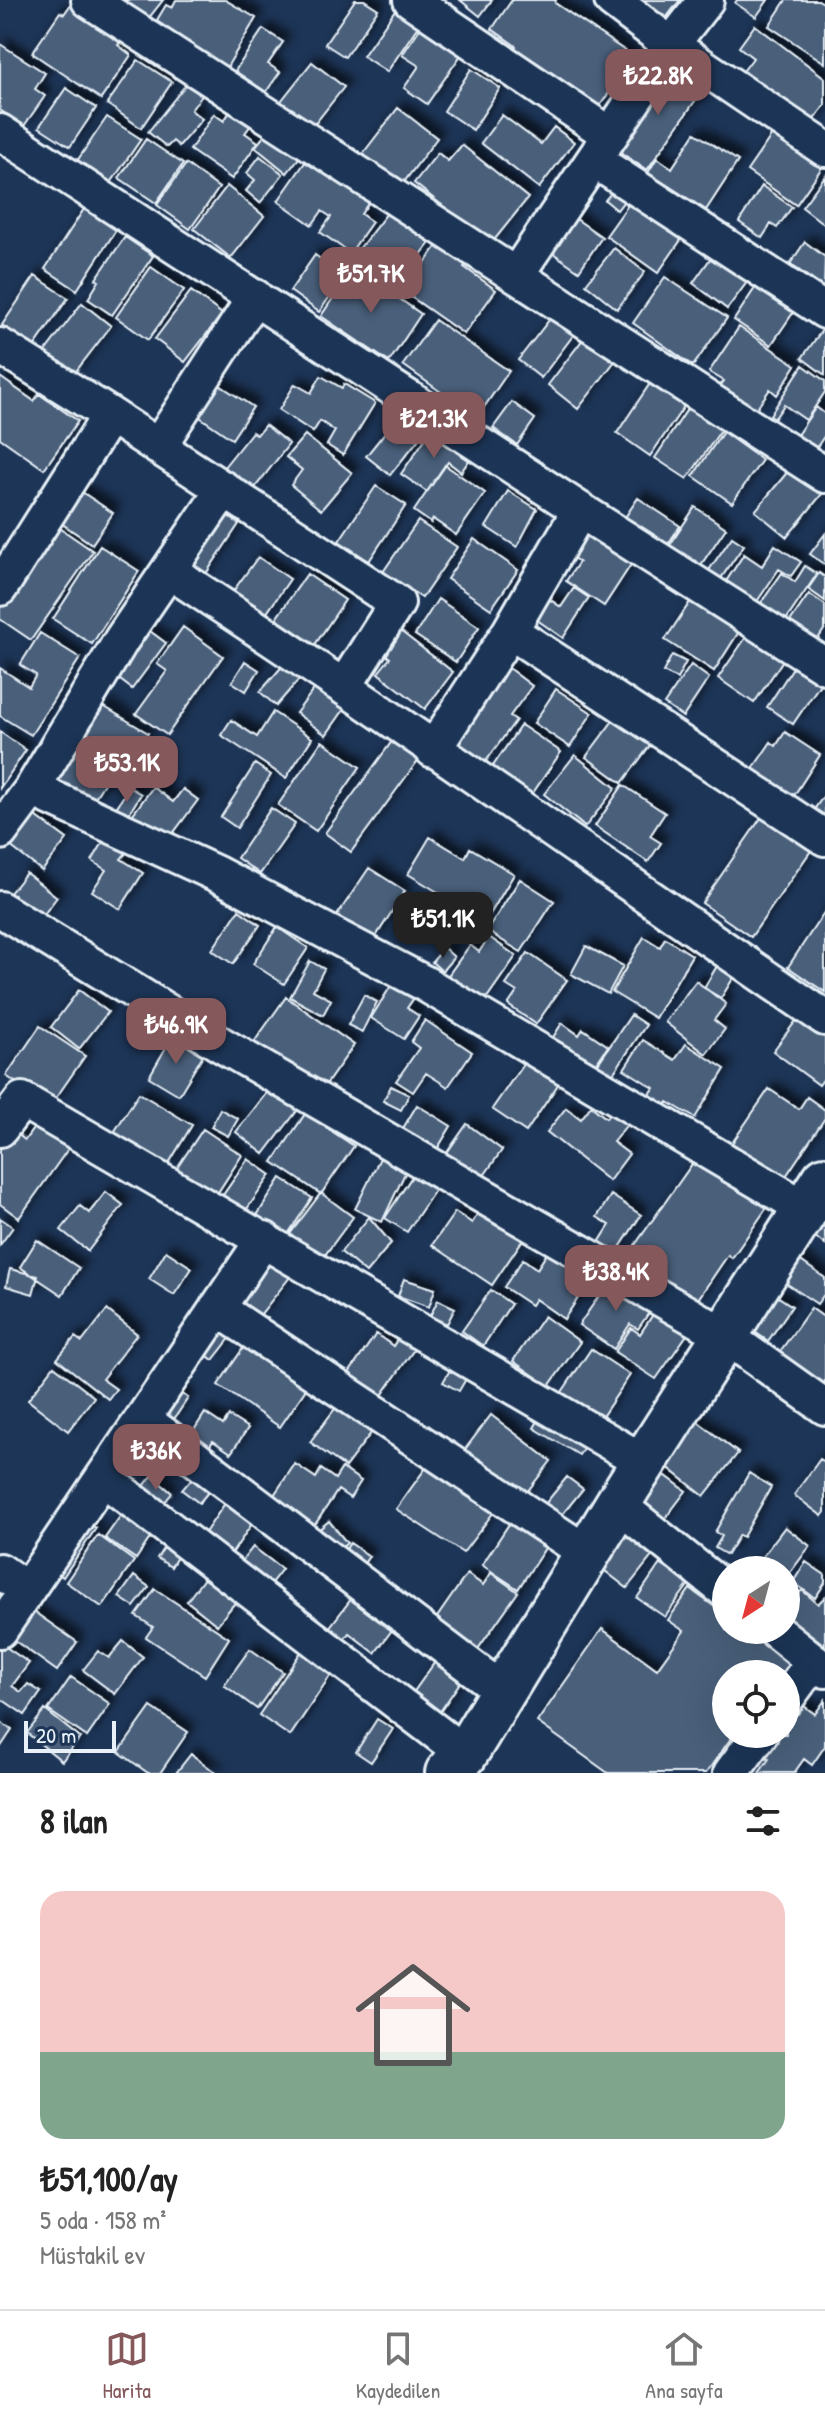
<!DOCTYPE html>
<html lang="tr">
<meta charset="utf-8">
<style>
:root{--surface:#fff;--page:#f6f6f6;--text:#222;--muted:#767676;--line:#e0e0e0;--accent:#85585c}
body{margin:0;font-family:"Patrick Hand",sans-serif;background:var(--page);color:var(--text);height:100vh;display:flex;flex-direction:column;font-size:30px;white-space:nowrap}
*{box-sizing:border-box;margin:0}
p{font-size:26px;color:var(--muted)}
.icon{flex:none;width:44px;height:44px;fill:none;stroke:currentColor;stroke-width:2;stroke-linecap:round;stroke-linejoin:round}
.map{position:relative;height:1773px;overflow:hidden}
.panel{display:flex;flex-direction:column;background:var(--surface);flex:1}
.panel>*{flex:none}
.needle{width:52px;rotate:216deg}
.fabs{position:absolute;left:712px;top:1556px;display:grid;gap:16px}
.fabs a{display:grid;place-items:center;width:88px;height:88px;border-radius:50%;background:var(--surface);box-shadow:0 8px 32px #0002;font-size:40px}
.scale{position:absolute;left:24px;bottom:20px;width:92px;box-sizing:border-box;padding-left:8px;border:4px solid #e8f1f8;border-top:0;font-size:22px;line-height:28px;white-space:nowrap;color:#e8f1f8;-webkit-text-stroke:6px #1d3557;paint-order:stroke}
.price{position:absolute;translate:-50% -68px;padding:0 18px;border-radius:16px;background:var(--accent);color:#fff;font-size:26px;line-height:52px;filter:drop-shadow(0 2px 4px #0008)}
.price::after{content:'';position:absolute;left:50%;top:48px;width:24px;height:18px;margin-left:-12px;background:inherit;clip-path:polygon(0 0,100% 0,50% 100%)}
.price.current{background:#222;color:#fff}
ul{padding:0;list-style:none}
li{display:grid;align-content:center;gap:16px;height:424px;padding:0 40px}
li+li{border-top:2px solid var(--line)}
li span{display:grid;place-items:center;height:248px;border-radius:24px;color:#555}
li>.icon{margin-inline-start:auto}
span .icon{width:144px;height:144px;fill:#fffc;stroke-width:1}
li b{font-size:34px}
h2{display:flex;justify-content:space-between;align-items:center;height:96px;padding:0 40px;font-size:34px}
.tabs{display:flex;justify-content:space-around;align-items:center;height:112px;border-top:2px solid var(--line);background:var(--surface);font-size:22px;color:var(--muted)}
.tabs a{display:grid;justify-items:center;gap:4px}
.tabs .current{color:var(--accent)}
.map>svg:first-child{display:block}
</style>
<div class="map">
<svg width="825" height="1773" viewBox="0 0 825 1773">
<defs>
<filter id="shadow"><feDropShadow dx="7" dy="-7" stdDeviation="4" flood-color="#0009"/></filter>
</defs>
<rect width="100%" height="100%" fill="#1d3557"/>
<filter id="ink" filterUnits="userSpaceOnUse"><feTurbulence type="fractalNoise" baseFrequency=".0125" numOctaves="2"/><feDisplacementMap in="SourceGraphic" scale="16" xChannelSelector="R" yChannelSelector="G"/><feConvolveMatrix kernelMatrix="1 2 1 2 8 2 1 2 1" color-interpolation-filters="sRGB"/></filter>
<g filter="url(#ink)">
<path fill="#495e7a" stroke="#e8f1f8" stroke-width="2" filter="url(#shadow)" d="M74,0L125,34L118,45L131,55L101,99L32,53L60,12L64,14Z
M125,0H163L148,19Z
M176,0H225L256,18L227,67L154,25L166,5L172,8Z
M355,0H364L378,9L345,57L325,44Z
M460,0H492L480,16Z
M512,0H556L555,3L634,57L595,113L509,57L516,46L492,29Z
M631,0H680L662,23Z
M737,0H768L756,17L735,3Z
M786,0H818L825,4V63L769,26Z
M395,10L418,26L387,72L363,56Z
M423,24L463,52L427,104L404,88L419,66L402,55Z
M755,25L825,78V105L809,126L741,74L753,58L739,47Z
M263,29L283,42L268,64L280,72L266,92L235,71Z
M0,44L45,73L35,89L45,96L24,126L0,110Z
M138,60L172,82L141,128L107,104Z
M312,62L344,87L310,130L278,105Z
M668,63L704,88L647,170L611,146Z
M471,69L500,88L473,130L444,111Z
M188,82L203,94L191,110L202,119L179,146L173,141L167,147L148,132Z
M66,88L96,108L70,147L39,127Z
M233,107L254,121L245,133L258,142L232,179L190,150L214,114L224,121Z
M398,108L437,138L401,186L361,156Z
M502,115L541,144L554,127L574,142L539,188L481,143Z
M107,117L141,139L108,187L75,164Z
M778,126L825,163L796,205L747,171Z
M270,129L302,154L287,173L255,147Z
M695,133L738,161L706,210L648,173L657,158L672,168Z
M146,139L183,164L156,203L119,178Z
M462,145L528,198L491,244L414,183L438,153L448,161Z
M260,156L283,174L260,203L246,191L255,180L247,173Z
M308,158L371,199L361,214L372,222L350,253L320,232L331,217L322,211L312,225L278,201Z
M186,164L219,188L190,229L157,205Z
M825,176V225L802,207Z
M227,186L264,216L231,258L194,229Z
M762,186L792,207L777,228L771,224L762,238L739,222Z
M615,188L627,197L617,210L605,200Z
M633,198L685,234L658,273L606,236Z
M395,203L436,235L396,287L355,254Z
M86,206L118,227L77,290L45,269Z
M563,210L602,237L579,271L540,244Z
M125,237L153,256L112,315L88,299L99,281L96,279Z
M442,239L470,259L464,267L496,290L464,334L404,292Z
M805,242L825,257L824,288L790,264Z
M614,248L645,272L617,309L586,284Z
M718,248L753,274L727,309L693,283Z
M315,255L344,276L319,312L290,291Z
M151,267L184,290L148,340L116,317Z
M354,267L421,314L389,362L321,316Z
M35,276L68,298L34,347L2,325Z
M665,277L727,318L693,366L633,323Z
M761,279L799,304L771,345L734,320Z
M191,291L222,314L185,362L155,339Z
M82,303L111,326L73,375L44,353Z
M553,315L575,333L541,378L518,360Z
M435,320L509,371L471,426L456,416L462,407L403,365Z
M825,326V375L802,358Z
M739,327L796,365L777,395L770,389L755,411L719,387L724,381L709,372Z
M584,338L615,361L578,409L548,385Z
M803,365L825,381V392L806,420L784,405L775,418L770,415Z
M321,376L342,388L344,384L375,403L343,455L327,445L335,431L320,421L313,432L279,410L295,384L311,393Z
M0,377L34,401L39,394L78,421L44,469L0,438Z
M653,379L687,402L650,456L617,433Z
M212,380L253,407L232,439L191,411Z
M512,402L535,419L517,445L493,428Z
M816,407L825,414V435L814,451L795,438Z
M688,408L721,430L687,479L655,458Z
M395,420L419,439L390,475L366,456Z
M265,425L289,444L253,490L224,467L252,432L257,435Z
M432,429L472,456L461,472L448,462L427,492L401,474Z
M723,432L762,460L732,503L693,476Z
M305,435L352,473L321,510L291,485L302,470L286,457Z
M445,465L485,493L456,535L433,519L431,523L414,511Z
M790,469L822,494L787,537L755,511Z
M73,486L113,513L92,544L52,517Z
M376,486L406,505L369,561L339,541Z
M508,491L537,509L517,547L486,527Z
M638,498L680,526L666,547L624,519Z
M695,507L726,528L698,569L668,548Z
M224,513L239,524L203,578L187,567Z
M418,521L457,547L422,598L383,572Z
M51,522L93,551L31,640L0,619V596Z
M575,525L632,563L604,606L566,581L579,562L560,549Z
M825,534V565L810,554Z
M732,537L744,545L719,581L707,573Z
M474,539L518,570L491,609L447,579Z
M775,545L801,562L791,576L779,569L756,603L725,583L744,554L762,566Z
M100,546L139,571L92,644L53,619Z
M258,557L290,579L264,617L231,594Z
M805,566L817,574L786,620L761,603L782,573L795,582Z
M819,573L825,577V601L808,589Z
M307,574L345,600L312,649L273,623Z
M574,588L589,598L563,638L530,615L543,595L561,607Z
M809,594L825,605V628L816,642L789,623Z
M438,599L479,627L456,662L415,635Z
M692,599L740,630L714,671L665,640Z
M139,623L166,643L132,689L107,670Z
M183,627L223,656L167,735L136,714L167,671L157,664Z
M399,630L453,672L425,709L378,673L390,658L382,652Z
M40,633L80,658L31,735L0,716V668L29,687L36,675L20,665Z
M747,636L783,660L754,703L718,678Z
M292,655L308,669L276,706L260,692Z
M672,655L686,662L677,679L663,672Z
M245,661L259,670L246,691L232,682Z
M796,663L822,681L793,724L767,707Z
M691,665L709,678L683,717L664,704Z
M507,667L532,686L510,716L516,720L481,768L444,741Z
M321,680L350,701L326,735L296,713Z
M556,689L592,713L570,747L534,723Z
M103,706L148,733L123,775L113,769L91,804L47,777L75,731L85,737Z
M273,712L312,738L286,778L221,735L231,720L257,737Z
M618,714L654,740L622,783L586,757Z
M521,725L561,752L530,797L491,769Z
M0,732L26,750L0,788Z
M785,732L820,755L793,797L752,770L771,742L776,746Z
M393,740L419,759L351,852L325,833Z
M322,741L360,767L316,831L278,805Z
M575,755L616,788L585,827L544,794Z
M255,764L271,775L237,828L221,817Z
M623,785L665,813L650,836L661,843L648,862L595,826Z
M129,787L141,794L125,820L113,813Z
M153,787L173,802L183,789L198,800L165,844L130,818Z
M825,794V819L813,811Z
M770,805L819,839L751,937L702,903Z
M271,808L295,824L260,874L237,858Z
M33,814L67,839L42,871L9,845Z
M430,837L465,858L470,848L514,874L486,921L408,874Z
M105,839L126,853L121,859L143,873L120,909L92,891L106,870L92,861Z
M369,868L405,891L373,941L336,917Z
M26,873L57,897L38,922L6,898Z
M520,879L554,901L521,952L487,931Z
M239,910L260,925L233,964L212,950Z
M825,911V992L788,967Z
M277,927L308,948L284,984L253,964Z
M489,937L516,956L484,1002L447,977L470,945L479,952Z
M644,937L660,947L665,938L692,955L655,1018L612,992Z
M586,946L623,966L608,994L571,974Z
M444,948L454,957L442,971L432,962Z
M528,953L567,980L536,1024L508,1005L517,992L506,985Z
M310,961L324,969L313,990L331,1000L323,1015L290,997Z
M720,961L737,972L721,998L704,988Z
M394,981L416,995L407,1008L419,1016L404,1039L371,1018Z
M696,981L726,1004L714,1020L725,1029L706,1054L665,1022Z
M79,990L108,1012L79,1049L51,1027Z
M364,995L377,1002L362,1032L348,1025Z
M286,997L354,1045L320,1093L252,1045Z
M802,1013L825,1030V1077L819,1085L773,1051Z
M631,1015L646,1025L610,1078L595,1068Z
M425,1020L472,1052L448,1087L426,1073L413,1092L396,1081L419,1048L411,1042Z
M562,1023L579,1035L583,1029L608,1046L594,1067L552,1039Z
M40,1026L85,1056L51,1105L6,1076Z
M172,1037L203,1055L179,1095L149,1077Z
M643,1040L675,1060L686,1044L725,1069L695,1118L668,1102L663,1109L647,1099L654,1088L624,1069Z
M526,1060L559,1083L526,1132L492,1109Z
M272,1086L300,1107L264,1154L236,1132Z
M391,1086L409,1095L401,1110L383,1101Z
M769,1089L799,1109L807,1097L825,1110V1118L784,1179L732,1143Z
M139,1093L192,1125L166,1168L113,1134Z
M417,1105L451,1126L436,1151L402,1130Z
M591,1106L606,1118L613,1110L629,1122L613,1142L629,1154L609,1181L547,1132L566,1108L581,1119Z
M309,1108L328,1121L324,1126L354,1146L321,1194L273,1162Z
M220,1109L238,1119L228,1136L211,1127Z
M38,1122L75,1139L19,1218L0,1204V1149L13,1131L25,1140Z
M467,1124L502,1150L483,1177L446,1154Z
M203,1129L242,1155L213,1200L173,1174Z
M697,1157L768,1206L732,1258L728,1255L696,1302L628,1255Z
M380,1158L406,1171L382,1222L355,1209Z
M248,1159L271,1175L244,1213L221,1198Z
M413,1175L435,1190L407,1232L385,1218Z
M281,1178L312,1198L286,1237L256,1217Z
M106,1192L123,1205L88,1251L61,1230L80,1206L89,1213Z
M321,1193L353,1217L319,1263L287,1238Z
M611,1195L641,1215L615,1255L598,1244L610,1225L597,1217Z
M825,1211V1245L809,1232Z
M455,1212L472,1223L478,1213L497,1226L504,1216L528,1232L492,1285L432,1245Z
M369,1217L391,1243L366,1273L341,1252Z
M0,1218L13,1227L0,1245Z
M37,1240L79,1268L62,1295L20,1267Z
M553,1244L595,1273L564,1319L535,1299L531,1305L504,1287L523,1259L537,1269Z
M166,1251L192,1268L174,1295L149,1279Z
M792,1255L825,1278V1293L817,1304L777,1277Z
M266,1257L290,1277L256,1320L223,1294Z
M10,1269L38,1276L33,1294L6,1286Z
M612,1277L654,1305L638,1329L630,1324L614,1349L579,1325Z
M404,1279L435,1289L429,1307L398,1296Z
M759,1284L792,1306L768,1341L736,1319Z
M491,1290L511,1304L483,1346L462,1331Z
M438,1300L455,1308L447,1324L430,1316Z
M660,1304L693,1326L656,1379L615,1352L631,1328L640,1334Z
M811,1308L825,1318V1385L779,1353Z
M107,1310L137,1334L102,1379L116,1389L108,1399L57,1359L75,1337L82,1342Z
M544,1316L580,1342L549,1386L513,1361Z
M209,1319L231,1337L213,1360L191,1343Z
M376,1334L393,1346L401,1334L417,1345L380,1398L347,1376Z
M248,1341L288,1368L284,1374L306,1389L280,1427L218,1385Z
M591,1349L630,1375L601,1418L562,1392Z
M454,1363L470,1372L459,1391L443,1382Z
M54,1366L94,1397L68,1431L28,1400Z
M151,1374L188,1398L170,1425L133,1401Z
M549,1402L595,1430L579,1455L534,1428Z
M674,1403L738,1453L704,1496L641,1446Z
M337,1406L371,1433L345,1467L310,1442Z
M205,1413L223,1425L229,1416L248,1428L231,1453L213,1441L205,1453L187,1441Z
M491,1415L551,1461L523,1497L463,1452Z
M138,1432L164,1449L151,1468L126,1451Z
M433,1458L499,1505L463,1553L396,1509Z
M820,1459L825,1462V1512L822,1516L794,1495Z
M646,1461L686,1491L657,1529L618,1499Z
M295,1464L316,1478L321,1469L335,1479L342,1468L361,1481L350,1498L338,1490L310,1532L268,1504Z
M198,1471L214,1485L199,1503L182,1490Z
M749,1473L771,1487L743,1537L739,1535L727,1555L715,1548L722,1536L715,1532Z
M152,1476L172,1493L160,1508L140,1491Z
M567,1477L583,1489L561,1516L545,1504Z
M228,1499L256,1518L228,1559L200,1540Z
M124,1511L154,1532L136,1559L105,1538Z
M74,1514L96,1528L63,1577L50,1568Z
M515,1515L551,1539L518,1589L482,1565Z
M611,1516L656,1551L627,1588L582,1553Z
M329,1521L347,1543L334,1554L316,1532Z
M785,1527L810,1546L786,1578V1570H752Z
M98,1535L134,1561L102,1607L66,1582Z
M167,1543L180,1552L171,1567L157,1558Z
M350,1543L369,1556L359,1571L340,1558Z
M253,1547L282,1569L267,1588L238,1566Z
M806,1562L825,1575V1583L815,1598L793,1582Z
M660,1564L689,1584L665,1617L637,1598Z
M208,1573L242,1594L217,1625L187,1601Z
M491,1573L518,1592L473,1656L431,1626L467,1574L483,1585Z
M134,1576L149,1587L134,1607L119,1597Z
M155,1589L229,1638L205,1676L146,1637L153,1627L136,1616Z
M690,1589L726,1615V1630H747L795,1665L786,1674H726V1734H734L706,1773H608L537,1722L602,1629L657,1669L684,1631L668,1620Z
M802,1590L818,1604L825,1597V1660L786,1627V1607Z
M352,1598L392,1630L375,1653L349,1633L341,1643L326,1632Z
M27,1607L77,1642L57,1671L7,1635Z
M123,1641L143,1657L115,1694L83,1670L98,1651L109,1658Z
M0,1643L29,1663L12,1686L21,1692L28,1684L41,1692L25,1715L0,1698Z
M250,1649L283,1672L257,1709L224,1685Z
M303,1649L334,1670L290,1736L259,1715Z
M435,1662L461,1681L435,1719L408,1700Z
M71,1677L110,1704L87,1737L48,1710Z
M825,1700V1746L812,1765L804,1759L794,1773H759L769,1759L764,1755L780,1734H786V1725L801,1704L815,1714Z
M151,1707L188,1732L160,1773H148L119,1752Z
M45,1710L80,1738L62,1761L27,1733Z
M377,1719L393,1729L371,1762L356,1752Z
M0,1722L12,1730L0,1748Z
M191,1754L216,1773H176Z"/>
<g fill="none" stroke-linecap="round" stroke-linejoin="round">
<g stroke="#e8f1f8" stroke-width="40">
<path id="minor" d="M89,0L825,475
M411,0L610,135
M612,0L671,45L825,149
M0,132L580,510L825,666
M594,160L825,311
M516,275L671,45L706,0
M0,346L110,415
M158,447L255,297
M169,571C391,715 606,869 825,1018
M0,588L110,415L397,603L345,685
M510,631L825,838
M433,750L510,631L580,510
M32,789L217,874L422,982L806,1209
M0,832L32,789L122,639L224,489
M0,909L220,1044L724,1335L825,1407
M0,1129L22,1100L644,1462
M217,1308L587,1553
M143,1419L503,1691
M103,1478L465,1754
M617,1504L726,1591
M0,1571L27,1590
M0,1630L264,1239
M775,1630L825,1670
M786,1699L814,1661
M731,1773L760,1734"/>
</g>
<g stroke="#e8f1f8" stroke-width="50">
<path id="secondary" d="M448,1773L465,1754L628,1487L825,1179"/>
</g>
<use href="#minor" stroke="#1d3557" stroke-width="34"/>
<use href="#secondary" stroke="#1d3557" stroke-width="44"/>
</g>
</g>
</svg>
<div class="fabs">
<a><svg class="needle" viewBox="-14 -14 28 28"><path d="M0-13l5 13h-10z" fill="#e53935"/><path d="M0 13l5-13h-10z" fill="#767676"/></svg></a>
<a><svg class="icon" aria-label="locate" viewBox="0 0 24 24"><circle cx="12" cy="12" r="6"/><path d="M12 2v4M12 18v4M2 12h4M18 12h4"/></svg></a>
</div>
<div class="scale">20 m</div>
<b class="price" style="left:658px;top:117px">₺22.8K</b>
<b class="price" style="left:371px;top:315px">₺51.7K</b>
<b class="price" style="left:434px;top:460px">₺21.3K</b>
<b class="price" style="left:127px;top:804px">₺53.1K</b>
<b class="price current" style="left:443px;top:960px">₺51.1K</b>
<b class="price" style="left:176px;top:1066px">₺46.9K</b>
<b class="price" style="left:616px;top:1313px">₺38.4K</b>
<b class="price" style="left:156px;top:1492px">₺36K</b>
</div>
<section class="panel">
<h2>8 ilan<svg class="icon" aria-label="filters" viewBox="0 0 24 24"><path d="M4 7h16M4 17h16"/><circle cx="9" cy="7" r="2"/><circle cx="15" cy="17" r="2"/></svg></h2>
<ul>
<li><span style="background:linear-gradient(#f6c9c9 65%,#7fa58c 0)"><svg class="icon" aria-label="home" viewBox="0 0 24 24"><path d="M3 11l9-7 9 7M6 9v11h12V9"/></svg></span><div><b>₺51,100/ay</b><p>5 oda · 158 m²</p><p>Müstakil ev</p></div></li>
</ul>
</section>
<nav class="tabs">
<a class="current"><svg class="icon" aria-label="map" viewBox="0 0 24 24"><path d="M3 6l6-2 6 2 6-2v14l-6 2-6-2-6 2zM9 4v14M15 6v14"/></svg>Harita</a>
<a><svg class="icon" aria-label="saved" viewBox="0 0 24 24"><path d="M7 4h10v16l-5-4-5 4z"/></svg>Kaydedilen</a>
<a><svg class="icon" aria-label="home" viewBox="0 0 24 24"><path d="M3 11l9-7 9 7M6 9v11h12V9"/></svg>Ana sayfa</a>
</nav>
